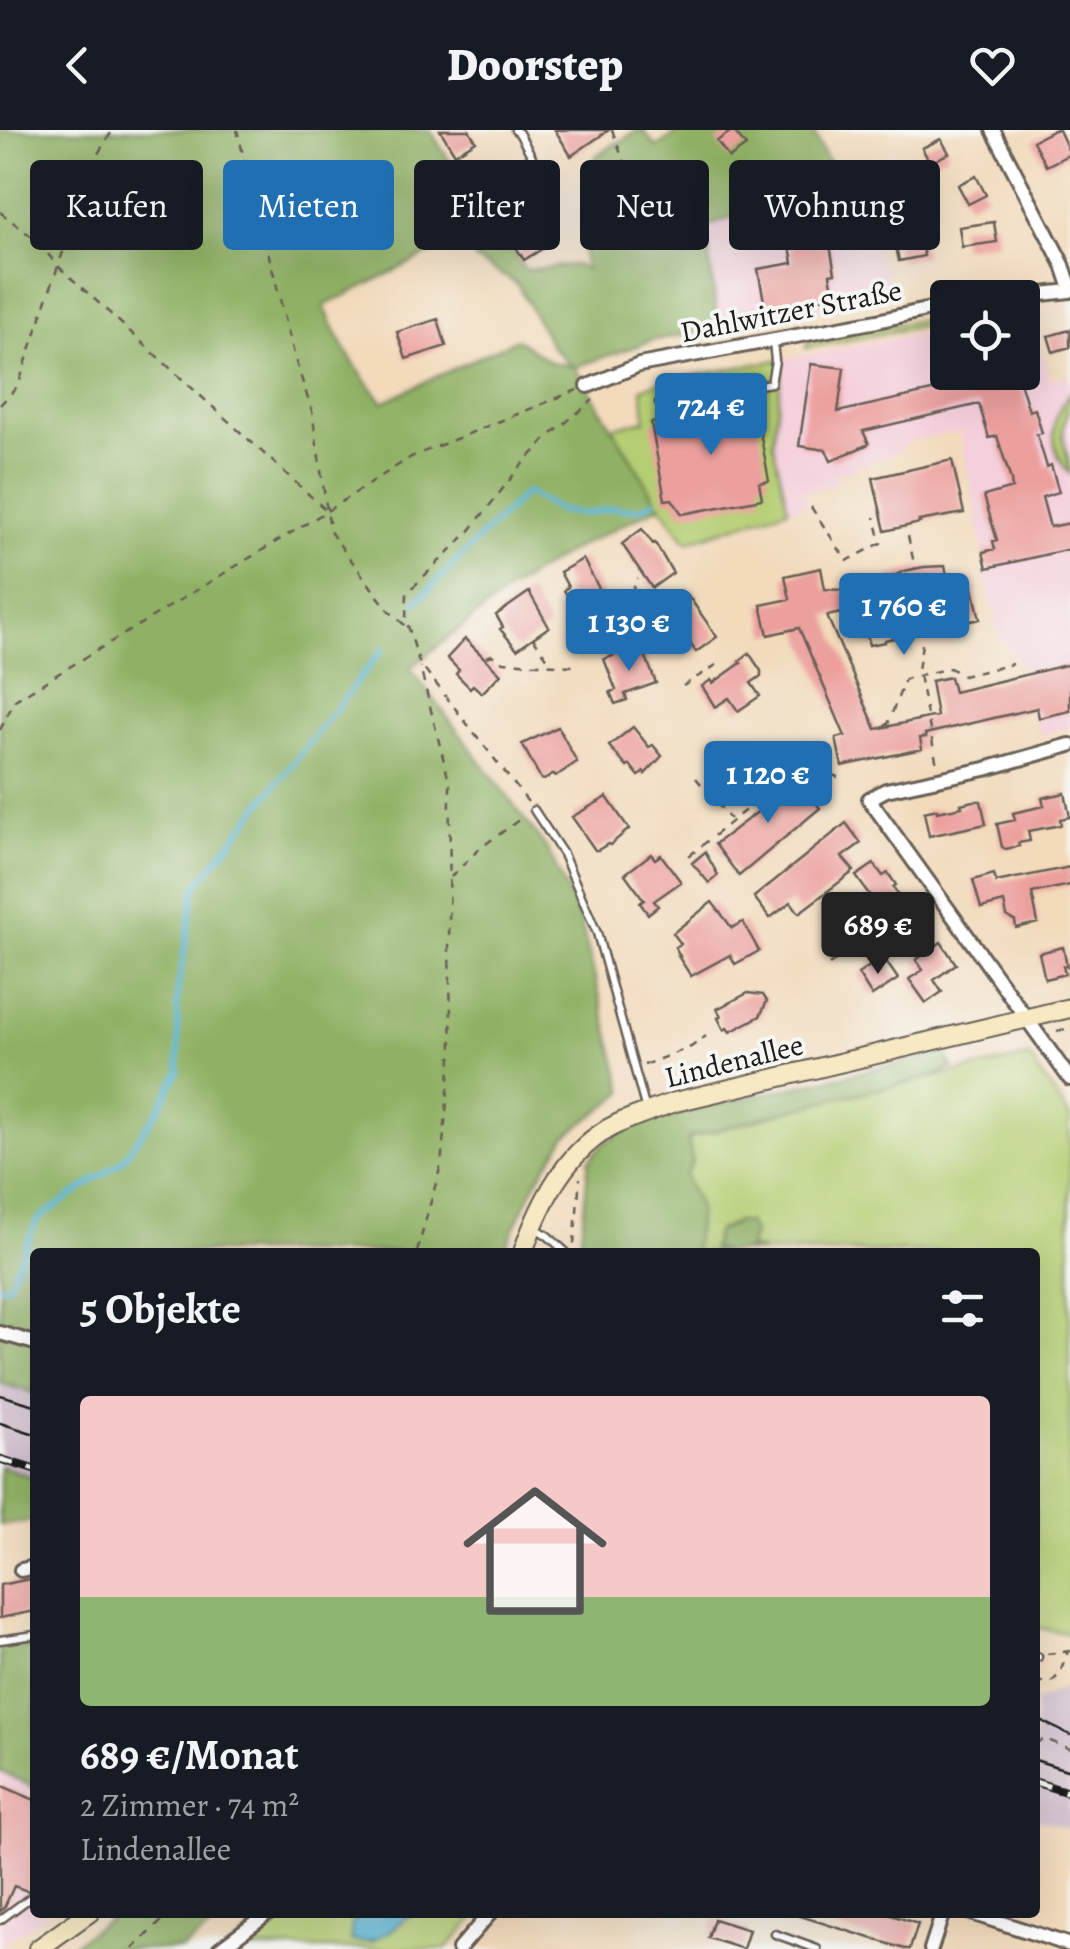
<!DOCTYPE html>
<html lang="de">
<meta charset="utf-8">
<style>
:root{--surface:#171b24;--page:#20242c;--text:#f1f3f6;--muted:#9ea1a6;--accent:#1f6fb2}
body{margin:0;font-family:Alegreya,serif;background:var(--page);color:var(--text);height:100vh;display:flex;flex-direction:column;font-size:38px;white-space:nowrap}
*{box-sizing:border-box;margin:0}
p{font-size:32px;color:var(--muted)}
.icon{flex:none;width:55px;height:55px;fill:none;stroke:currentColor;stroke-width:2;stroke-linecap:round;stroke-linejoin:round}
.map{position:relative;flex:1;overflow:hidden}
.drawer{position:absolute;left:30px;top:1118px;width:1010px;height:670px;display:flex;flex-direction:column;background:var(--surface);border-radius:10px;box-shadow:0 10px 40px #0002}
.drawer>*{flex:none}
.guide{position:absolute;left:30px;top:30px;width:1010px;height:90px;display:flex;gap:20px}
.fabs{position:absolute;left:930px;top:150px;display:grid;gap:20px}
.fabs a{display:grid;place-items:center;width:110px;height:110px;border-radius:10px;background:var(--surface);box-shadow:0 10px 40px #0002;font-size:50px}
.price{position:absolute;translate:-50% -85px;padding:0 22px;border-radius:10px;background:var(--accent);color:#fff;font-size:32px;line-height:65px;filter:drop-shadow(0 2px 5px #0008)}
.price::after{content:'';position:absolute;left:50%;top:60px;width:30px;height:22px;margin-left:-15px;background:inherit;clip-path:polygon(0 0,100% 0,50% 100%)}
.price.selected{background:#222;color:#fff}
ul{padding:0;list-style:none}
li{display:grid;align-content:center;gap:20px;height:530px;padding:0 50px}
li span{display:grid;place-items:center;height:310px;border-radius:10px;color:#555}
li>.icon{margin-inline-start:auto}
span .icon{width:180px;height:180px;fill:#fffc;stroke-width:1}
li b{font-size:42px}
h2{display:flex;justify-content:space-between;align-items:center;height:120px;padding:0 50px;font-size:42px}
.pill{padding:0 35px;border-radius:10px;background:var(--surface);box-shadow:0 10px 40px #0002;font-size:35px;line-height:90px}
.pill.selected{background:var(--accent);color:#fff}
header{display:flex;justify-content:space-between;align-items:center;height:130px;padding:0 50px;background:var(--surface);font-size:45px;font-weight:800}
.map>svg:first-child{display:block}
</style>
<header><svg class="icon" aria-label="back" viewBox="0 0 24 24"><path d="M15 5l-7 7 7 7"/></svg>Doorstep<svg class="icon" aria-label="heart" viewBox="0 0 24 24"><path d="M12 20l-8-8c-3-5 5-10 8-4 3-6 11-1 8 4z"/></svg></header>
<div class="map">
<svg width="1070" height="1819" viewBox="0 0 1070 1819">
<rect width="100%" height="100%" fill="#f6f6f2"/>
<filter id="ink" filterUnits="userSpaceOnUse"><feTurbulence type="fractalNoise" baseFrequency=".01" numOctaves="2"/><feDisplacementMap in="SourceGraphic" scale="20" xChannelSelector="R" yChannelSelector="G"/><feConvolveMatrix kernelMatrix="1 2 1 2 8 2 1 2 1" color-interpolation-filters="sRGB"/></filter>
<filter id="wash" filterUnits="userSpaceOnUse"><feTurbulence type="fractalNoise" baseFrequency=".0048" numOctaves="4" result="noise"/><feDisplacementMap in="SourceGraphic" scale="40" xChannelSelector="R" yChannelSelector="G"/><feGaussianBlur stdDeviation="2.25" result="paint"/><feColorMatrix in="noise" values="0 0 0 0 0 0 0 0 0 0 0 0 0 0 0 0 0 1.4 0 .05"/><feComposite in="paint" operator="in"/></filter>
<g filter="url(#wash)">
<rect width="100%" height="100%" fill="#f2dabb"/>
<path fill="#f4cfdc" d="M837,48L896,165L718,198L706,97Z
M1031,186L1050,250L1070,244V597L1039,605L1021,535L1001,509L983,440L986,436L981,406L960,302L910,311L890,327L858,335V338L834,344L836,354L804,361L807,374L788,379L773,313L783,229L947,199L948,242H1022L1023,187Z
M0,1641L35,1658V1782L47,1783L0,1817Z"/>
<path fill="#d0bdcc" d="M0,1253L35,1263V1348L0,1336Z
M1067,1556L1070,1557V1699L1035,1688V1572Z"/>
<path fill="#b5ce73" stroke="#687548" stroke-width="2.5" d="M937,187L943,192L806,218L808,210Z
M783,229L773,313L788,379L687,412L660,376L612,297L646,290L642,258L663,251Z
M1070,263C1070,278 1063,289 1063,304C1063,318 1070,328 1070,344C1048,319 1049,288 1070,263Z
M1029,927L1070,987V1504L1035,1497V1122H761L760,1120L712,1117L721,1122H694L685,1046L692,1031L688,1008L832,969Z
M277,1783H363L352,1795L371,1813L412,1783H479L446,1819H227Z"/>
<path fill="#90b165" stroke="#566640" stroke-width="2.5" d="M0,0H430L476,73L467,105L324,176C341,216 355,239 383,272L517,209L550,232L572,236L552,217L517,154L474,128L488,110L508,115L525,140L574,135L585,139L582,106L596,26L638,0H643L656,17L682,0H812L837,48L706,97L718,198L654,210L575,237L660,376L568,422L506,462L410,538L547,719L580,789L624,962L567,1005L537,1050L503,1122H35V1263L0,1253Z
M945,923L953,938L934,947L832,969L688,1008L692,1032L685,1046L699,1078L694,1122H585L580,1114L589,1030L604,1013L641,993L713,975Z
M737,1092L748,1093L753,1102L748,1120H760L761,1122H721L712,1118L717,1101Z
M0,1336L35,1348V1390L0,1395Z
M0,1509L35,1518V1658L0,1641Z
M116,1783V1782L231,1783L182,1819H66Z"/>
<path fill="#59b7d8" stroke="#3a6a7a" stroke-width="2.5" d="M363,1783V1782L412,1783C396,1797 373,1819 351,1810L352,1794Z"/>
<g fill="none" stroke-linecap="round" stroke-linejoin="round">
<path stroke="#59b7d8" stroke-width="5" d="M415,473L526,362L560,381L585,384L614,378L639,379L655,371
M0,1156L7,1157L38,1089L121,1032L159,979L179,941L177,865L195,758L383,519"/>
</g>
<g id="blocks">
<path fill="#eca09e" d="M440,0H469L476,11L455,24Z
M555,0H609L571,26Z
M733,0L746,16L729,28L717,11Z
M1054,0H1059L1070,24L1046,36L1033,11Z
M941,9L949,23L930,33L922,18Z
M911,41L918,55L916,56L926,72L910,82L892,51Z
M976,46L986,65L968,74L958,55Z
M533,87L550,114L524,130L507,103Z
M825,88L835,143L830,144L834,166L779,176L780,179L766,182L758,139L793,133L787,99L801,96L800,92Z
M994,92L997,112L962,117L959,97Z
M920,103L924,126L899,131L894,107Z
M438,189L446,216L406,229L397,202Z
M1070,200V217L1053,222L1048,206Z
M811,234L844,238L838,282L1017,242L1029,281L1035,279L1042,303L1037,304L1047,337L1051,335L1059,362L1042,367L1050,397L1070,393V419L987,438L983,422L995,419L993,411L997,410L984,366L1012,358L1011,350L997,306L989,308L979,274L863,301L869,314L831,331L826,320L799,316Z
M712,274L727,279L755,274L769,351L759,353L762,369L682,384L672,369L665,370L651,293L680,288L693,277Z
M952,330L964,383L919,391L920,393L885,401L873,348Z
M642,399L653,414L655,413L673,443L652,458L622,414Z
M583,429L607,473L584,486L578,475L574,477L564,460L568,457L560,442Z
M945,436L949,455L971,450L980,489L885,510V512L869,515L861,479L827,486L876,599L937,586L931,551L950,547L954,562L1070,534V581L1039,588L1037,578L925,604L926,607L920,608L922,619L842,636L836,608L845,606L799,498L768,505L761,475L790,469L785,446L821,438L825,459L840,460L853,468L890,459L888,449L904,441L924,437Z
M529,462L549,497L517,519L500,499L503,497L496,485Z
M687,464L717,507L696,522L666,478Z
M465,509L501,544L482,563L473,555L470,558L456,544L459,540L447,528Z
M635,518L637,524L644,522L656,553L625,564L627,570L615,574L610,562L616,560L604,529Z
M749,523L761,541V546L751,553L760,566L738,581L729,568L715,577L702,556L711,550L713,553L741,533L739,531Z
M558,597L577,632L556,646L554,644L544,650L541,649L522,614Z
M633,597L649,617L653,615L662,626L645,644L644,642L639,646L630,635L627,637L609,616Z
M798,646L813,664L810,666L820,678L739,746L715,714L764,677L762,675Z
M1065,663L1070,687L1060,689L1061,695L1028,701L1030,711L1018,713L1019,716L1006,719L1002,717L997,694L1015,690L1013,683L1044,676L1042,668Z
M607,667L629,699L610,715L608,714L598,720H595L572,687Z
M974,671H981L986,694L929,706L924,682L937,679V682L962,677L961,674Z
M846,693L861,713L842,727L854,741L799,783L791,772L770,788L754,767Z
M705,722L718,745L709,753L692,733Z
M651,724L655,729L661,725L681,752L654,771L658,776L648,784L640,773L644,770L625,744Z
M874,734L883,746L888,743L896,755L893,757L904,773L885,787L856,746Z
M1070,737V755L1032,763L1038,793L1016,798L1015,791L1007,786L1004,772L981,778L973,750L994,744L996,752Z
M712,772L732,798L743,792L759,821L735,834L730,825L691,846L678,826H680L675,817L681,814L673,803Z
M941,812L956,834L934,850L942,862L926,873L909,849L923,840L916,830Z
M1063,817L1067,836H1063L1065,844L1045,849L1039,823Z
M883,827L898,849L872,866L858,844Z
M748,863L763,865L767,871L760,886L730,902L727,898L724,900L718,888L721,886L717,879Z
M35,1448V1481L0,1488V1455Z
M0,1655L35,1670V1757L27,1761L14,1756L4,1778L0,1781Z
M801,1782H883L918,1794L910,1819H905L800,1786Z
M714,1789L749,1800L743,1819L708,1808Z"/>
</g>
</g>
<g filter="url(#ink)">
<use href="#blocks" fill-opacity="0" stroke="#675e54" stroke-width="2.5"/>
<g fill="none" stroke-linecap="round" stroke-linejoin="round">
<g stroke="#675e54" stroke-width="11">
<path id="lane" d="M515,0L519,3L538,38
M659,273L771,253L775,231L773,211
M534,680L563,724L597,803L646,980
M536,1098L548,1106L566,1122
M0,1510L35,1505
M1035,1527H1038
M0,1790L35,1764
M775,1804L817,1819"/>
</g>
<g stroke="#675e54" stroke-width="18">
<path id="street" d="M993,0L1063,135L1070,156
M1003,168L1070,161
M588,256L639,235L877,191L948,175
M1070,615L985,639L886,660L869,669L1070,949
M0,1203L35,1213
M21,1440L35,1437
M968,1782L1070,1815
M219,1819L269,1782
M459,1819L491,1782
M931,1819L943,1782"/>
</g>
<g stroke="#675e54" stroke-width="22">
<path id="secondary" d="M523,1122C540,1073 567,1018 617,994C636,985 656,979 675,972L1070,878
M38,1819L90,1782"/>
</g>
<path stroke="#675e54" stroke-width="2.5" stroke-dasharray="8 8" stroke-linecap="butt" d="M612,0L632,53
M0,82L36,110L58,136L327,381L331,403L389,481L408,498
M0,275L18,256L58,136L99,22L113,0
M811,377L847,431L881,413L875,387
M327,381L411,327L577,260
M908,406L915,438
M631,495L634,452L638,448
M533,508L551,533
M922,514L918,540L937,635
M487,527L492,525L503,532L574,536
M683,556L721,532
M884,595L888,594L905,549L950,538L963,546L1012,534
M0,600L15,570L327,381L312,281L296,232L237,0
M725,615L760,621L838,647
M696,648L730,689
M528,672L419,532L406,489L407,463L468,403L519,338L547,308L593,270
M689,726L802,634
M451,747L479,719L523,687
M829,835L922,769
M1057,901L1070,898
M644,935L691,917L706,906
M574,1114L580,1048
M417,1122L441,1035L452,918L449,819L450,655L420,537
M1047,1524L1070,1521
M1035,1553L1053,1551L1060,1543L1068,1521
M1035,1613L1045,1609L1070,1619
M133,1819L171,1782"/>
<use href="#lane" stroke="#fff" stroke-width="6"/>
<use href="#street" stroke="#fff" stroke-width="12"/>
<use href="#secondary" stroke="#f6e9c3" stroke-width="18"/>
<path stroke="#1c1c1c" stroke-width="2.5" d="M0,1265L35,1275
M0,1293L35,1304
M1035,1588L1070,1605
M1035,1630L1070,1641"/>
<g stroke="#1c1c1c" stroke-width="9">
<path id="rail" d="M0,1329L35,1340
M1035,1652L1070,1663"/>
</g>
<use href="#rail" stroke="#f6f6f2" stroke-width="5" stroke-dasharray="15" stroke-linecap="butt"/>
</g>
</g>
<g text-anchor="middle" stroke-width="8" stroke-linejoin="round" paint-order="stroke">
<g font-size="30" fill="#1c1c1c" stroke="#f6f6f2">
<text transform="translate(791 181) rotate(-11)" y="10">Dahlwitzer Straße</text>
<text transform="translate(734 931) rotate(-14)" y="10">Lindenallee</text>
</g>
</g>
</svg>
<div class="fabs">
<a><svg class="icon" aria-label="locate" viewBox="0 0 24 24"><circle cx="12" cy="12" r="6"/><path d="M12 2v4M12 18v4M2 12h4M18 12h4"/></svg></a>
</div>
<b class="price" style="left:711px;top:328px">724 €</b>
<b class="price" style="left:904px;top:528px">1 760 €</b>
<b class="price" style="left:629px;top:544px">1 130 €</b>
<b class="price" style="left:768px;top:696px">1 120 €</b>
<b class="price selected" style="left:878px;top:847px">689 €</b>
<div class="guide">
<a class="pill">Kaufen</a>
<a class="pill selected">Mieten</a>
<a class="pill">Filter</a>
<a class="pill">Neu</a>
<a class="pill">Wohnung</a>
</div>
<section class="drawer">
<h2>5 Objekte<svg class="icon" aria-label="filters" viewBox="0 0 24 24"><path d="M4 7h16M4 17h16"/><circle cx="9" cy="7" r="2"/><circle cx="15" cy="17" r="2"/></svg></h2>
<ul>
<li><span style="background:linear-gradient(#f6c9c9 65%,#8fb573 0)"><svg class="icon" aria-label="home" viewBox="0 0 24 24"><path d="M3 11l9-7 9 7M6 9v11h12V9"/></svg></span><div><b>689 €/Monat</b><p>2 Zimmer · 74 m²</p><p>Lindenallee</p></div></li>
</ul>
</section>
</div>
